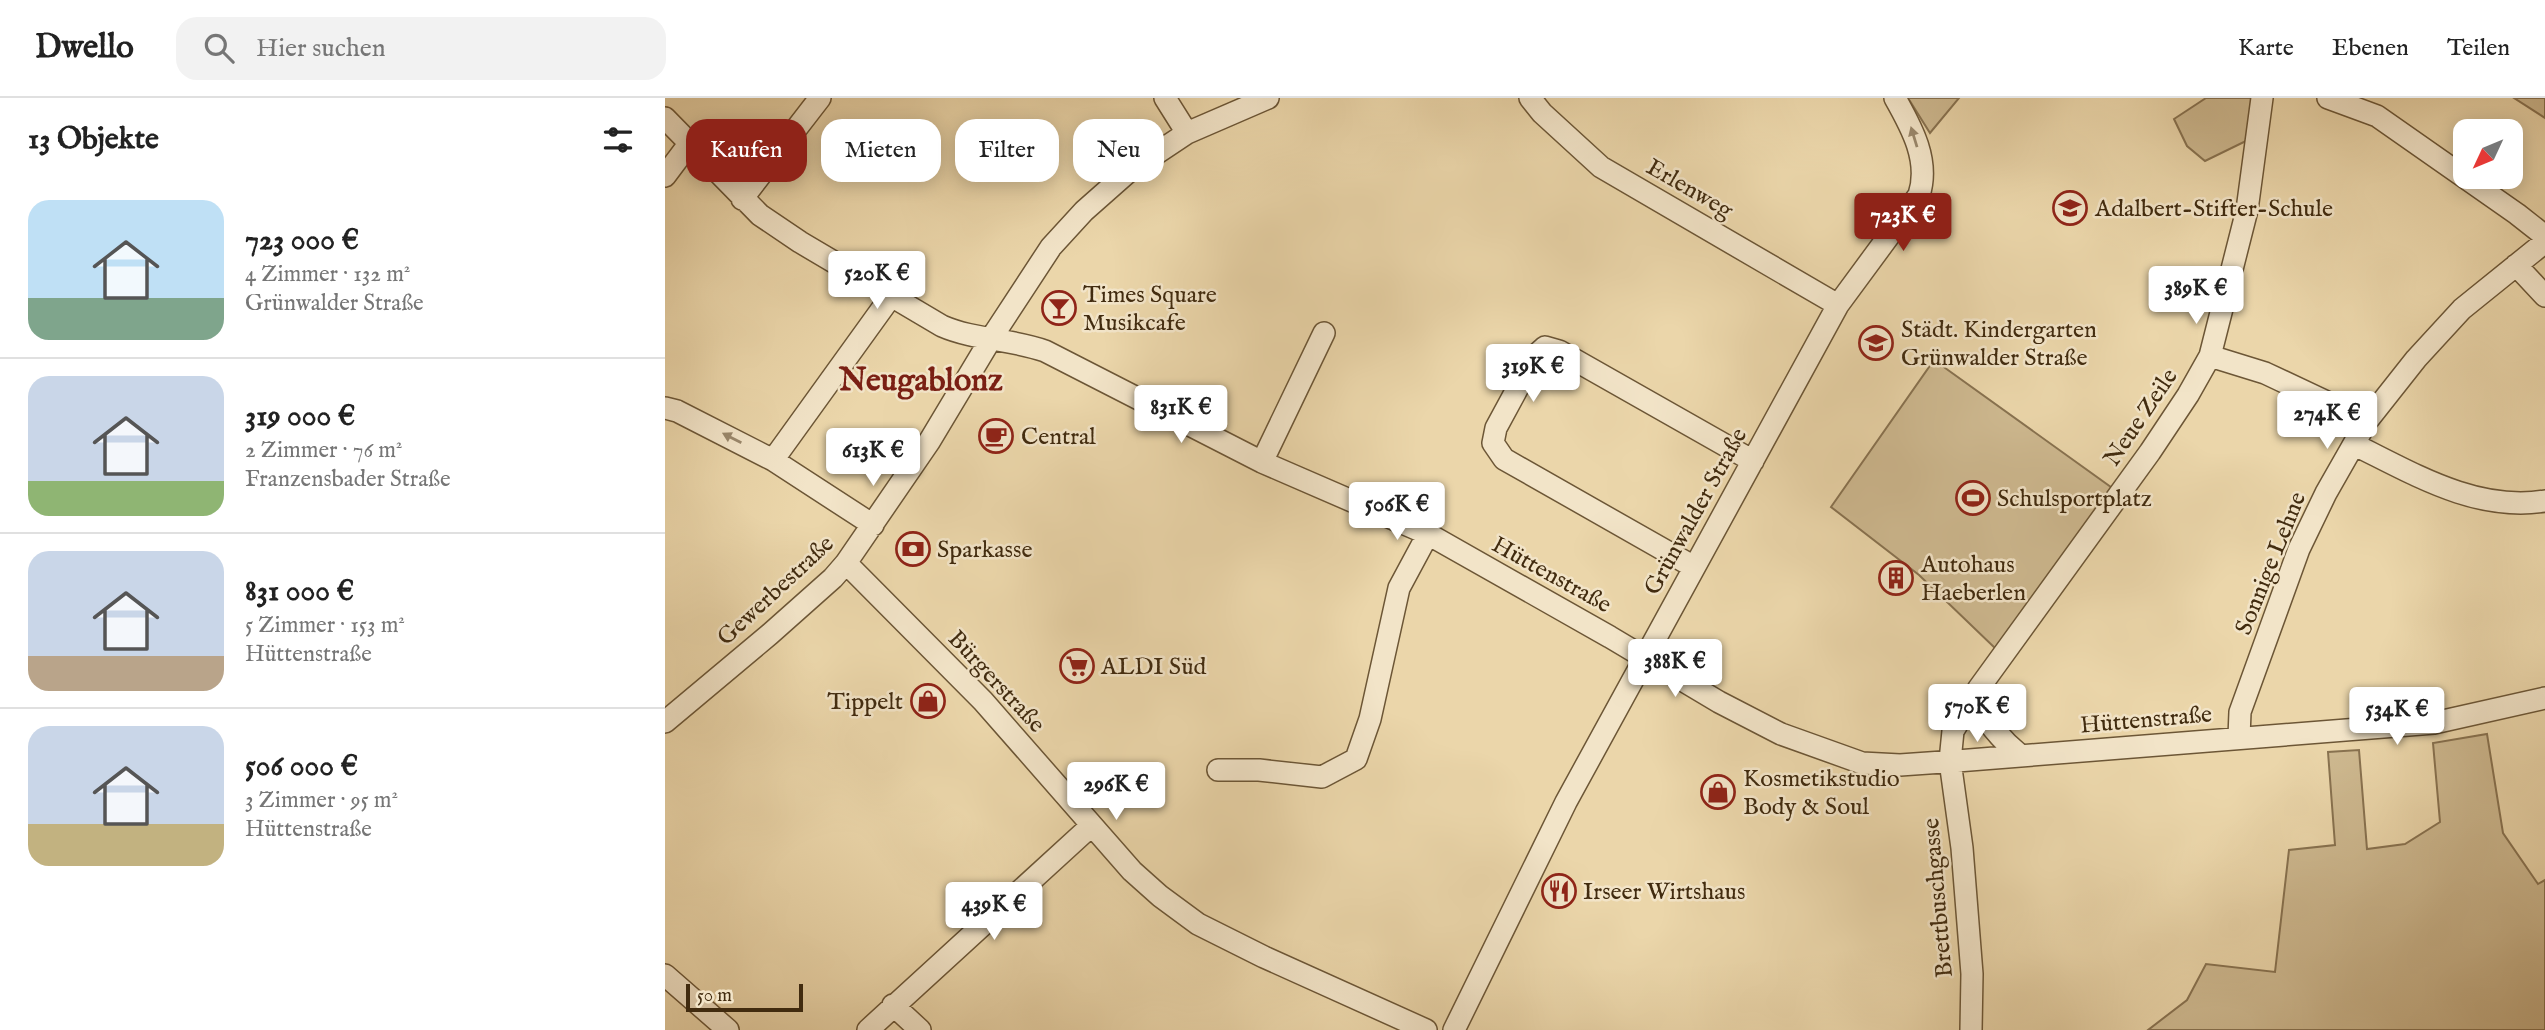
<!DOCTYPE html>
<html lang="de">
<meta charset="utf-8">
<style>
:root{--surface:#fff;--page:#f2f2f2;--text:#222;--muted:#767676;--line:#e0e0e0;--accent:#8f2418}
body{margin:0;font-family:"IM FELL English",serif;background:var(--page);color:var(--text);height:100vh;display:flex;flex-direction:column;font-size:26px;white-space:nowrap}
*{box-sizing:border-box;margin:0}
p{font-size:23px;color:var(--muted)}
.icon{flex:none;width:38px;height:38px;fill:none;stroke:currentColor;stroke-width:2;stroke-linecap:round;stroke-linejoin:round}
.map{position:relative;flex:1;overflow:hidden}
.details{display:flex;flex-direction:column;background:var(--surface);width:665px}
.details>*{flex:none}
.top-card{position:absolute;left:21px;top:21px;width:665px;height:63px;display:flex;gap:14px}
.needle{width:46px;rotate:226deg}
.tools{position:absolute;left:1788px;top:21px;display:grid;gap:14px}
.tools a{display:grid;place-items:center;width:70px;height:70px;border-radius:14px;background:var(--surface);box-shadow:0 4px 18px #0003;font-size:35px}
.scale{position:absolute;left:21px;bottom:18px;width:117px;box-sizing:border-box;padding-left:7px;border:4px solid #412b0f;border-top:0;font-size:19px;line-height:24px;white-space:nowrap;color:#412b0f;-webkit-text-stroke:5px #f2e4c8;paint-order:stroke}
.price{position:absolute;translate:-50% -60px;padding:0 16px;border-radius:7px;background:#fff;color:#222;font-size:23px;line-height:46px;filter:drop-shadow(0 2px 4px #0008)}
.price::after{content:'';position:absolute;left:50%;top:42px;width:21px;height:16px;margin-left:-10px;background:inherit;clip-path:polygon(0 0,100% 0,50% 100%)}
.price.selected{background:var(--accent);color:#fff}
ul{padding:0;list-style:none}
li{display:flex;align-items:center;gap:21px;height:175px;padding:0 28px}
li+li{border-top:2px solid var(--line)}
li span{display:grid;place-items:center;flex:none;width:196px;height:140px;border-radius:21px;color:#555}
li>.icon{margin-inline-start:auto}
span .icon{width:84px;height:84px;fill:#fffc;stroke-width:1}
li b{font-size:30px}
h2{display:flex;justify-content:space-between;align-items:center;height:84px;padding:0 28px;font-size:30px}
.chip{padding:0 24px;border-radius:21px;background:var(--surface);box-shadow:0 4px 18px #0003;font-size:24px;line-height:63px}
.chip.selected{background:var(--accent);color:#fff}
header{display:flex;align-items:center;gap:42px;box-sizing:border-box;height:98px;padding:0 35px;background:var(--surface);border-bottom:2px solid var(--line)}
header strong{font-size:33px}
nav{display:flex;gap:38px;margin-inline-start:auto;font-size:24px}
.search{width:490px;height:63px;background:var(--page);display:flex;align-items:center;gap:18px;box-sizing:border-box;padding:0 24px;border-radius:21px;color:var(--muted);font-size:26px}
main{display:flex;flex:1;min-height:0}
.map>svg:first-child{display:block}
</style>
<header>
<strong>Dwello</strong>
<div class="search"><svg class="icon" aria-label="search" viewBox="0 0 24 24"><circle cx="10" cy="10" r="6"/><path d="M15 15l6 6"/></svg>Hier suchen</div>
<nav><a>Karte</a><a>Ebenen</a><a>Teilen</a></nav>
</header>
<main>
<section class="details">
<h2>13 Objekte<svg class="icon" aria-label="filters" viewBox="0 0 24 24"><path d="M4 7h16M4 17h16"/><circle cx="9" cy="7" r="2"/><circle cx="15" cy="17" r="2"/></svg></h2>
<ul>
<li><span style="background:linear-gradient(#bfe0f5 70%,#7fa58c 0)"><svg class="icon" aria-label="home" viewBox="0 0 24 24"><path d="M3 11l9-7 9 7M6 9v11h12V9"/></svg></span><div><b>723 000 €</b><p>4 Zimmer · 132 m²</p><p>Grünwalder Straße</p></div></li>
<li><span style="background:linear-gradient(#c9d6e8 75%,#8fb573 0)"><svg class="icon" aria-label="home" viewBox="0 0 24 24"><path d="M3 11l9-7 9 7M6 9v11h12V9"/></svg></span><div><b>319 000 €</b><p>2 Zimmer · 76 m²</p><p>Franzensbader Straße</p></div></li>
<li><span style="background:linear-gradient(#c9d6e8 75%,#b9a48a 0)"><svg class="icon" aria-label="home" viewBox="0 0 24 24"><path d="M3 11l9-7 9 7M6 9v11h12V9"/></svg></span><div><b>831 000 €</b><p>5 Zimmer · 153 m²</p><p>Hüttenstraße</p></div></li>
<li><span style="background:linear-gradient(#c9d6e8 70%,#c2b280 0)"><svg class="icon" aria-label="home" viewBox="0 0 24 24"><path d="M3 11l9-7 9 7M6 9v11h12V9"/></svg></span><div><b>506 000 €</b><p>3 Zimmer · 95 m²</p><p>Hüttenstraße</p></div></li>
</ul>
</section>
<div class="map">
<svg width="1880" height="932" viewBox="0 0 1880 932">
<rect width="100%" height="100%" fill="#ebd6aa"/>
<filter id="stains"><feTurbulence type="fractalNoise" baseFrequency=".00286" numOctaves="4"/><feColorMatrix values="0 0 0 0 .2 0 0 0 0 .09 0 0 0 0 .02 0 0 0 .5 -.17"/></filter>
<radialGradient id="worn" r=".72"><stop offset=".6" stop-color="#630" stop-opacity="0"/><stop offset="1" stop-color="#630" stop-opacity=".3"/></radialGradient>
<path fill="#ceb990" stroke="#887250" stroke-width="2" d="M1243,0H1294L1265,35Z
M1541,0H1590L1583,42L1540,63L1522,48L1509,21Z
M1849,0H1880V20Z
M1269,262L1450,392L1332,552L1254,477L1166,409Z
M1822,636L1838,735L1873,786L1880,782V932H1483L1522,902L1541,866L1610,874L1624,752L1670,747L1663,654L1694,652L1702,751L1740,746L1775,724L1768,645Z"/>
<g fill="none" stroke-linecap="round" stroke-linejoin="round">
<g stroke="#6c5636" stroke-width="24">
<path id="minor" d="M500,0L522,35
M865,0L877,15L936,69L1173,207
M1663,0L1712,18L1852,116L1880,138
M0,20L95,117L135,144L277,228C309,242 347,241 380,253L597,364L763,436L945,539L1054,604L1116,636L1197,665L1235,667L1292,663L1769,625L1880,600
M0,78L24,46
M77,101L155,0
M1851,167L1880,198
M1545,258L1600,275L1702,323
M0,310L12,313L108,362L208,427
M1690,347C1749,376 1811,414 1880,403
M108,362L227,197
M597,364L659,235
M181,465L318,603L467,773L495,798L533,826L599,859L761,932
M1029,469L839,361L828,345L831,330L870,258L880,249L894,253L1088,363
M1308,600C1321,624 1335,641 1356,658
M0,624L105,536L168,480L181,465L264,344L327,239L386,149L419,113L462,75L522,35L603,0
M1574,639L1575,614L1634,451L1661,395L1702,323L1751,261L1797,211L1880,144
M553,672H594L657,679L691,661L705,621L734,490L763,436
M0,877L63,932
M228,907L255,932
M203,932L426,728
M789,932L901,704L1173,207L1254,97C1265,63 1247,30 1230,0
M1306,932L1307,876L1297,750L1285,663L1288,633L1314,590L1485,354L1523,297L1545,258L1582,112L1597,0"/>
</g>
<use href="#minor" stroke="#f2e4c8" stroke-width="21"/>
</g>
<defs><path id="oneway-solid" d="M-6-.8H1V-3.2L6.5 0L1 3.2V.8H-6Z" transform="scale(1.75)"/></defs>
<g fill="#9a886c">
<use href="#oneway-solid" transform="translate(1249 39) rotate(-107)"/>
<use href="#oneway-solid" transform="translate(67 340) rotate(-153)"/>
</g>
<defs>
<g id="school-ring" transform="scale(1.75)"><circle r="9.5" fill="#f2e4c8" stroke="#8f2418" stroke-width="1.5"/><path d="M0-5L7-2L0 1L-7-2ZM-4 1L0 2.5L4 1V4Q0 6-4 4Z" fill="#8f2418"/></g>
<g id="bar-ring" transform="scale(1.75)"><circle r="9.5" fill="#f2e4c8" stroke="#8f2418" stroke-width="1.5"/><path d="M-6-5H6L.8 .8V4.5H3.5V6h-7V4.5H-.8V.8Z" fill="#8f2418"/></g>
<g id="cafe-ring" transform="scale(1.75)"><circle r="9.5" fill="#f2e4c8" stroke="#8f2418" stroke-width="1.5"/><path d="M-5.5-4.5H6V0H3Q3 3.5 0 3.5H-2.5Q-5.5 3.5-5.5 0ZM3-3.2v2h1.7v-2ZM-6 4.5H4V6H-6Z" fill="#8f2418"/></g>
<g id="stadium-ring" transform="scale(1.75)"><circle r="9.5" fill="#f2e4c8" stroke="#8f2418" stroke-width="1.5"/><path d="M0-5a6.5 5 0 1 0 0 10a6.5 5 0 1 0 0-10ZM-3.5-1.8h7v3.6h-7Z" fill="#8f2418"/></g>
<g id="bank-ring" transform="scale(1.75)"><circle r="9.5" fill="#f2e4c8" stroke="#8f2418" stroke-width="1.5"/><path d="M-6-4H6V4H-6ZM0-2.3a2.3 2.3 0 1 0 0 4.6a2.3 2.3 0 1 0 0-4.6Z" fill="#8f2418"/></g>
<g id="building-ring" transform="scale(1.75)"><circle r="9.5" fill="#f2e4c8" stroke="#8f2418" stroke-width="1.5"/><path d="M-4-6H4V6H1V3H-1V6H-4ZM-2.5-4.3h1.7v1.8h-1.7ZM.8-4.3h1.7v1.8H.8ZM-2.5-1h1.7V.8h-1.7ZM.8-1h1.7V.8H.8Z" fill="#8f2418"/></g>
<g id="supermarket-ring" transform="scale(1.75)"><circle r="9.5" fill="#f2e4c8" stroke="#8f2418" stroke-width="1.5"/><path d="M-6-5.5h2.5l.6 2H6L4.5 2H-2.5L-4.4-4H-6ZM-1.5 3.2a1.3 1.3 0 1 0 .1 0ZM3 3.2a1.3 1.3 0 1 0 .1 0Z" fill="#8f2418"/></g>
<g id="shop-ring" transform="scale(1.75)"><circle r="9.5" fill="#f2e4c8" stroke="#8f2418" stroke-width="1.5"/><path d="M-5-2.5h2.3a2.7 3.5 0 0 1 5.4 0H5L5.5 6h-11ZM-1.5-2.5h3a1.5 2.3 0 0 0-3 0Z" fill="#8f2418"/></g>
<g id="restaurant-ring" transform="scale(1.75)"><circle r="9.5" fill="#f2e4c8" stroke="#8f2418" stroke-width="1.5"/><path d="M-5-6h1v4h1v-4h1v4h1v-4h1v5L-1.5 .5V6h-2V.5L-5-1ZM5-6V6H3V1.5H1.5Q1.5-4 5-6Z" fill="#8f2418"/></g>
</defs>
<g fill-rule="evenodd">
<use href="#school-ring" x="1405" y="110"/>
<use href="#bar-ring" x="394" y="210"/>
<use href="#school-ring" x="1211" y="245"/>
<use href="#cafe-ring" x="331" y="338"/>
<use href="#stadium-ring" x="1308" y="400"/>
<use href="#bank-ring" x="248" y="451"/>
<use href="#building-ring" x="1231" y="480"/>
<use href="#supermarket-ring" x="412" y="568"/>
<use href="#shop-ring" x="263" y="603"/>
<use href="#shop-ring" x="1053" y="694"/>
<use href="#restaurant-ring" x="894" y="793"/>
</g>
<g text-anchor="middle" stroke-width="5" stroke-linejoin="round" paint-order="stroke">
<g font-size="24" fill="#412b0f" stroke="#f2e4c8">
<text transform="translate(1025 90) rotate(30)" y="8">Erlenweg</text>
<text transform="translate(1475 319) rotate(-56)" y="8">Neue Zeile</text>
<text transform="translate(1030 413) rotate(-61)" y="8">Grünwalder Straße</text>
<text transform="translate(1605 465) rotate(-68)" y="8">Sonnige Lehne</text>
<text transform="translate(887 476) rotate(29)" y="8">Hüttenstraße</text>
<text transform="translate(110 492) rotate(-43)" y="8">Gewerbestraße</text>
<text transform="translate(332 583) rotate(47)" y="8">Bürgerstraße</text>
<text transform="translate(1481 621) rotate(-5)" y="8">Hüttenstraße</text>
<text transform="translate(1272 800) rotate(-95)" y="8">Brettbuschgasse</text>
</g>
<g font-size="24" fill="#412b0f" stroke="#f2e4c8" text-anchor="start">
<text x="1430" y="118">Adalbert-Stifter-Schule</text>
<text x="418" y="204">Times Square<tspan x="418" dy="28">Musikcafe</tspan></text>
<text x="1236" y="239">Städt. Kindergarten<tspan x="1236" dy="28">Grünwalder Straße</tspan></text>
<text x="356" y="346">Central</text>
<text x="1332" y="408">Schulsportplatz</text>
<text x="272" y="459">Sparkasse</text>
<text x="1256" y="474">Autohaus<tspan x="1256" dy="28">Haeberlen</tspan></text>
<text x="436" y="576">ALDI Süd</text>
<text x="238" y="611" text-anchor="end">Tippelt</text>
<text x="1078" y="688">Kosmetikstudio<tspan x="1078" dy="28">Body &amp; Soul</tspan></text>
<text x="918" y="801">Irseer Wirtshaus</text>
</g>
<g font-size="32" font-weight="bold" fill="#7a1f14" stroke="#f2e4c8">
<text x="256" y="292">Neugablonz</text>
</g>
</g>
<rect width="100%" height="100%" filter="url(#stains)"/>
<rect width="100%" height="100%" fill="url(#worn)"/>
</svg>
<div class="tools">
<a><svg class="needle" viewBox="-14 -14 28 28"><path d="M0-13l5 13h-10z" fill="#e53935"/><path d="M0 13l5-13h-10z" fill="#767676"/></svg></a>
</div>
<div class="scale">50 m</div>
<b class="price selected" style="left:1238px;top:155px">723K €</b>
<b class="price" style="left:212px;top:213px">520K €</b>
<b class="price" style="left:1531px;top:228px">389K €</b>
<b class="price" style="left:868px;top:306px">319K €</b>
<b class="price" style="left:516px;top:347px">831K €</b>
<b class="price" style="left:1662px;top:353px">274K €</b>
<b class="price" style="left:208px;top:390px">613K €</b>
<b class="price" style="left:732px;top:444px">506K €</b>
<b class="price" style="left:1010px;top:601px">388K €</b>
<b class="price" style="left:1312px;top:646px">570K €</b>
<b class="price" style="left:1732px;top:649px">534K €</b>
<b class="price" style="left:451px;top:724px">296K €</b>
<b class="price" style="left:329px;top:844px">439K €</b>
<div class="top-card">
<a class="chip selected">Kaufen</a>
<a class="chip">Mieten</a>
<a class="chip">Filter</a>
<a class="chip">Neu</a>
</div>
</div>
</main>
